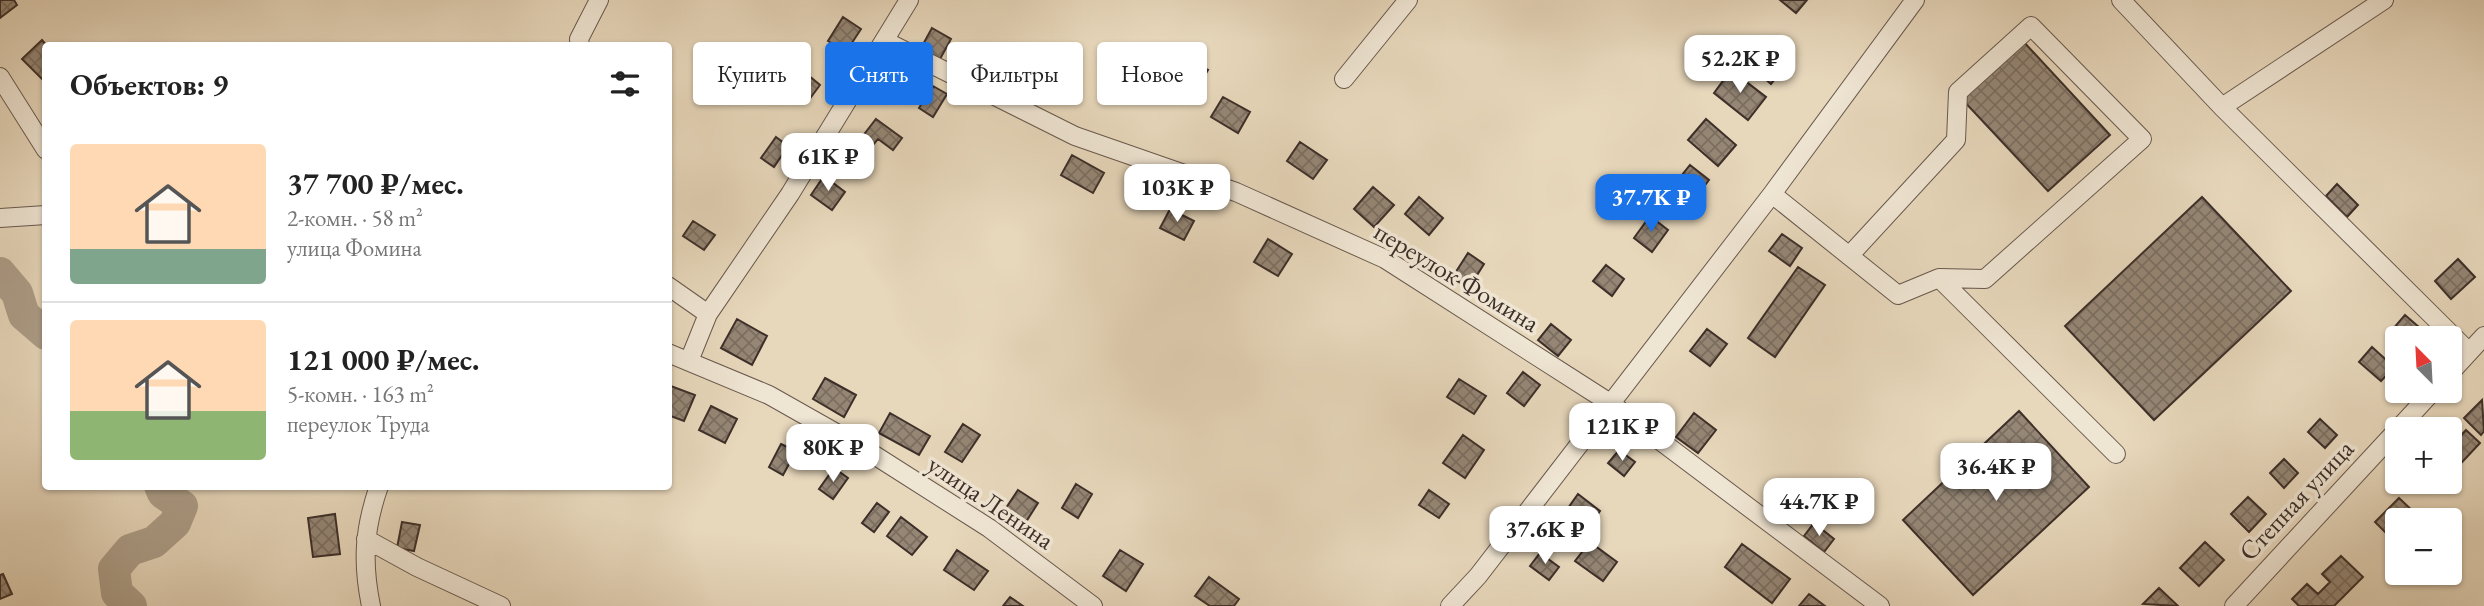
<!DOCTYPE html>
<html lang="ru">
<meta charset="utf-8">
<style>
:root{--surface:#fff;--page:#f2f2f2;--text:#222;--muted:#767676;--line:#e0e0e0;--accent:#1a73e8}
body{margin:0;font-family:"EB Garamond",serif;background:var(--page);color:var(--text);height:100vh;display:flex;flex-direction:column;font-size:26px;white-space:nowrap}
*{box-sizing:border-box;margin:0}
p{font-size:23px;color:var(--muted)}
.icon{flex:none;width:38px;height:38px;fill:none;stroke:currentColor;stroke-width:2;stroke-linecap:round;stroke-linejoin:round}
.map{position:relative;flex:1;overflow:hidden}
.panel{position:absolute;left:42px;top:42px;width:630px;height:448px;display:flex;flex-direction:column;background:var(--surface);border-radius:7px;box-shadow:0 2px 5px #0004}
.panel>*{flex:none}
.guide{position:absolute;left:693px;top:42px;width:665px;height:63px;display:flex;gap:14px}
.needle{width:46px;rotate:336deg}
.fabs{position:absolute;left:2385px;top:326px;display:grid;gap:14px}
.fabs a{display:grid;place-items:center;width:77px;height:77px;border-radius:7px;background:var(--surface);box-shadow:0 2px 5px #0004;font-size:35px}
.price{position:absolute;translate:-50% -60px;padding:0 16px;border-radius:14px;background:#fff;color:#222;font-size:23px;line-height:46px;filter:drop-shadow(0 2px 4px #0008)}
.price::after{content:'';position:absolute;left:50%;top:42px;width:21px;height:16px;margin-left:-10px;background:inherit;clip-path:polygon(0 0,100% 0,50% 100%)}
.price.selected{background:var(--accent);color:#fff}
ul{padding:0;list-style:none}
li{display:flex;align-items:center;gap:21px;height:175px;padding:0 28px}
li+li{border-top:2px solid var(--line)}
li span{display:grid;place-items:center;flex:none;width:196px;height:140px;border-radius:7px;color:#555}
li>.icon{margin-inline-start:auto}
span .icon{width:84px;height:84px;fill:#fffc;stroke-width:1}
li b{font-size:30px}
h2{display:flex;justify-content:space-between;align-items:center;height:84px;padding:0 28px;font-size:30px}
.pill{padding:0 24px;border-radius:7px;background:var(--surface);box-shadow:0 2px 5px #0004;font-size:24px;line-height:63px}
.pill.selected{background:var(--accent);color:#fff}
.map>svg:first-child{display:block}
</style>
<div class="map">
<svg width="2484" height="606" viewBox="0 0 2484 606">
<defs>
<pattern id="building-cross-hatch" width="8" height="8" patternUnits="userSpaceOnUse" patternTransform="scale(1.75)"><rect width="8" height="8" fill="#958675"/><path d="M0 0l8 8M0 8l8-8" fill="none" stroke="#7b6e60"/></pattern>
</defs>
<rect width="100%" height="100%" fill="#e7d7bb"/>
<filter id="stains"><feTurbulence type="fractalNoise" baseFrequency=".00286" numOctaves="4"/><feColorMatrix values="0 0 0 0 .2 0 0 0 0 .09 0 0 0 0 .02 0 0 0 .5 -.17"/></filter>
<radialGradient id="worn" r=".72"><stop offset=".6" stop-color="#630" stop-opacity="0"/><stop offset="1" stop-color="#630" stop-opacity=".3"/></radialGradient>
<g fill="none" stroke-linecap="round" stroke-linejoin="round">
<path stroke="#ad9e89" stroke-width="32" d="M0,273L17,293L24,315L46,334
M131,606L117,593L114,569L130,550L154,542L175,523L182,506L163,493L160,486"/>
</g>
<path fill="url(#building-cross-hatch)" stroke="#3d2f29" stroke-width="2" d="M0,0H14L17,5L0,18Z
M1780,0H1807L1796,13Z
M843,17L861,29L846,52L828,41Z
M932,28L951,39L940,59L921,48Z
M42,40L47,46H46L45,82L22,59Z
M2022,40L2110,135L2048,191L1960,97Z
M1175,52L1208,70L1197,89L1164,71Z
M1769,55L1784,67L1771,84L1756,71Z
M802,70L820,85L808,101L789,86Z
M1731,70L1766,97L1748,120L1714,93Z
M933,86L947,94L933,117L919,108Z
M1223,97L1250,112L1238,133L1211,117Z
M876,119L902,138L893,150L878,139L873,145L862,137Z
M1706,119L1736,145L1718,166L1688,140Z
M776,137L788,146L774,167L761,158Z
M1300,142L1327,160L1313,179L1287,161Z
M1072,155L1104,173L1093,193L1061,175Z
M1690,165L1709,180L1689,206L1670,190Z
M824,176L845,192L832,210L811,195Z
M2337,184L2358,205L2347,217L2326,196Z
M1373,187L1394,205L1374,227L1354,209Z
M1419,197L1443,218L1429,235L1405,214Z
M2202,197L2291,291L2154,420L2065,326Z
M1170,209L1194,221L1184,240L1160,228Z
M1650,216L1668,230L1652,252L1634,238Z
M693,221L715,235L704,250L683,236Z
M1782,234L1802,248L1790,266L1769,251Z
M1268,239L1292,254L1278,276L1254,262Z
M1468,253L1484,264L1469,288L1452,278Z
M2458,259L2475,277L2451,299L2435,281Z
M1606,265L1624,279L1612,296L1593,281Z
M1798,267L1825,285L1775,357L1748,338Z
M2405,315L2427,334L2423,338H2402L2392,330Z
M737,319L767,336L752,365L721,348Z
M1551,324L1571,340L1558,356L1538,340Z
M1707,329L1727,344L1710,366L1690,351Z
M2372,347L2394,367L2381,381L2359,362Z
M1523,372L1540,385L1524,406L1507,393Z
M825,378L856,395L844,417L813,399Z
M1459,379L1486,396L1474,414L1447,397Z
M668,385L695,395L684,421L668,415Z
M2482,400L2484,431L2481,435L2464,418Z
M711,406L737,419L725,443L699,430Z
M2019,411L2089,487L1973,595L1903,520Z
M890,413L930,436L919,455L879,433Z
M1694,413L1716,430L1698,453L1676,437Z
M2320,419L2337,435L2325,448L2308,432Z
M963,424L980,435L962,462L945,452Z
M2466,430L2480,443L2450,475V447Z
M1463,435L1484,450L1465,478L1443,463Z
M781,444L796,451L783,475L769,467Z
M1619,450L1635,462L1624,476L1608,463Z
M2284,459L2298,473L2284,488L2270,473Z
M834,468L848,478L833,499L819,489Z
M1076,484L1092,494L1078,518L1062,508Z
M1018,490L1038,503L1024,525L1004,511Z
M1429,490L1449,504L1439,518L1419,505Z
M1578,494L1600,511L1583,535L1561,518Z
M2248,497L2266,514L2249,532L2231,514Z
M2399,498L2418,516L2415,520H2398V538L2394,541L2375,522Z
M877,503L889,512L874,532L862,523Z
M335,514L340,554L313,557L308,518Z
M901,517L927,537L912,555L887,536Z
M402,522L420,525L414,551L397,548Z
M1814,523L1834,539L1824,552L1804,536Z
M1590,542L1617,562L1603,581L1575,561Z
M2205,542L2224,560L2199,586L2180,568Z
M1742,544L1790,579L1772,603L1725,567Z
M957,550L988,571L974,590L944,570Z
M1120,550L1143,564L1126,591L1103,576Z
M1540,553L1559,567L1549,580L1530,566Z
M2341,556L2363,577L2334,606H2299L2292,599L2307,584L2318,594L2330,582L2322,574Z
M3,574L12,594L0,599V575Z
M1209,577L1239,599L1234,606H1210L1195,596Z
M2159,588L2178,606L2143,604Z
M1809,594L1825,606H1799Z
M1010,597L1023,606H1003Z"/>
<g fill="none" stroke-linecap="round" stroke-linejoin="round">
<g stroke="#68594e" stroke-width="20">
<path id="minor" d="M2121,0L2222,107L2469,352
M885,41L1075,136L1236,192L1385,259L1610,403L1880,606
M580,46L579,39L599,0
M0,77L46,150
M1344,79L1408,0
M2222,107L2384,0
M1772,194L1898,295L1939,278L1985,279L2142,139L2031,26L1958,92L1956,140L1849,256
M0,218L46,215
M1939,278L2116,454
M668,286L708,314
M668,353L769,395L868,451L989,528L1093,606
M689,361L708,314L790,194L909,0
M2450,373L2484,336
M2398,429L2434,390
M366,539L417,567L501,606
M371,606C362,562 364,529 379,486
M1450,606L1478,576L1772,194L1915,0
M2234,606L2398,429"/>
</g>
<use href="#minor" stroke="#efe5d3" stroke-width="18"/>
</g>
<g text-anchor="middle" stroke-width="7" stroke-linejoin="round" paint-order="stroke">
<g font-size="26" fill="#3d2f29" stroke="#efe5d3">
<text transform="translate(1457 277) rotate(31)" y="9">переулок Фомина</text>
<text transform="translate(2296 500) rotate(-47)" y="9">Степная улица</text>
<text transform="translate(991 502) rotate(34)" y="9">улица Ленина</text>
</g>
</g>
<rect width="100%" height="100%" filter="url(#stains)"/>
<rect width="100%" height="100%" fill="url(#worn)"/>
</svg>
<div class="fabs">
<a><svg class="needle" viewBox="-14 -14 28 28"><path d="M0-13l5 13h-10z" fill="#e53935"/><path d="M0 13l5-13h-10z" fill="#767676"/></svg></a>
<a>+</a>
<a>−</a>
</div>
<b class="price" style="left:1740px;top:95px">52.2K ₽</b>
<b class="price" style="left:828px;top:193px">61K ₽</b>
<b class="price" style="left:1177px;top:224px">103K ₽</b>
<b class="price selected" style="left:1651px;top:234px">37.7K ₽</b>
<b class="price" style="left:1622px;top:463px">121K ₽</b>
<b class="price" style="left:833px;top:484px">80K ₽</b>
<b class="price" style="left:1996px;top:503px">36.4K ₽</b>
<b class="price" style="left:1819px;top:538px">44.7K ₽</b>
<b class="price" style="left:1545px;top:566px">37.6K ₽</b>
<div class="guide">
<a class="pill">Купить</a>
<a class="pill selected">Снять</a>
<a class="pill">Фильтры</a>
<a class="pill">Новое</a>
</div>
<section class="panel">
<h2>Объектов: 9<svg class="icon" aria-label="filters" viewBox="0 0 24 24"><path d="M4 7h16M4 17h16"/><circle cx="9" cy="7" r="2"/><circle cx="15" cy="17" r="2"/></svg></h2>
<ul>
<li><span style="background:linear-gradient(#ffd9b3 75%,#7fa58c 0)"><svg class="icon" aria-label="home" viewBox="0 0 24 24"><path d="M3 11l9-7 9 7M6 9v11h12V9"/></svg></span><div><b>37 700 ₽/мес.</b><p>2-комн. · 58 m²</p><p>улица Фомина</p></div></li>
<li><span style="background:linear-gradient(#ffd9b3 65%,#8fb573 0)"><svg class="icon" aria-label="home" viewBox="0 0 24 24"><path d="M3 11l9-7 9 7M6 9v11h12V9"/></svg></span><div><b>121 000 ₽/мес.</b><p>5-комн. · 163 m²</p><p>переулок Труда</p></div></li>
</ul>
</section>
</div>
